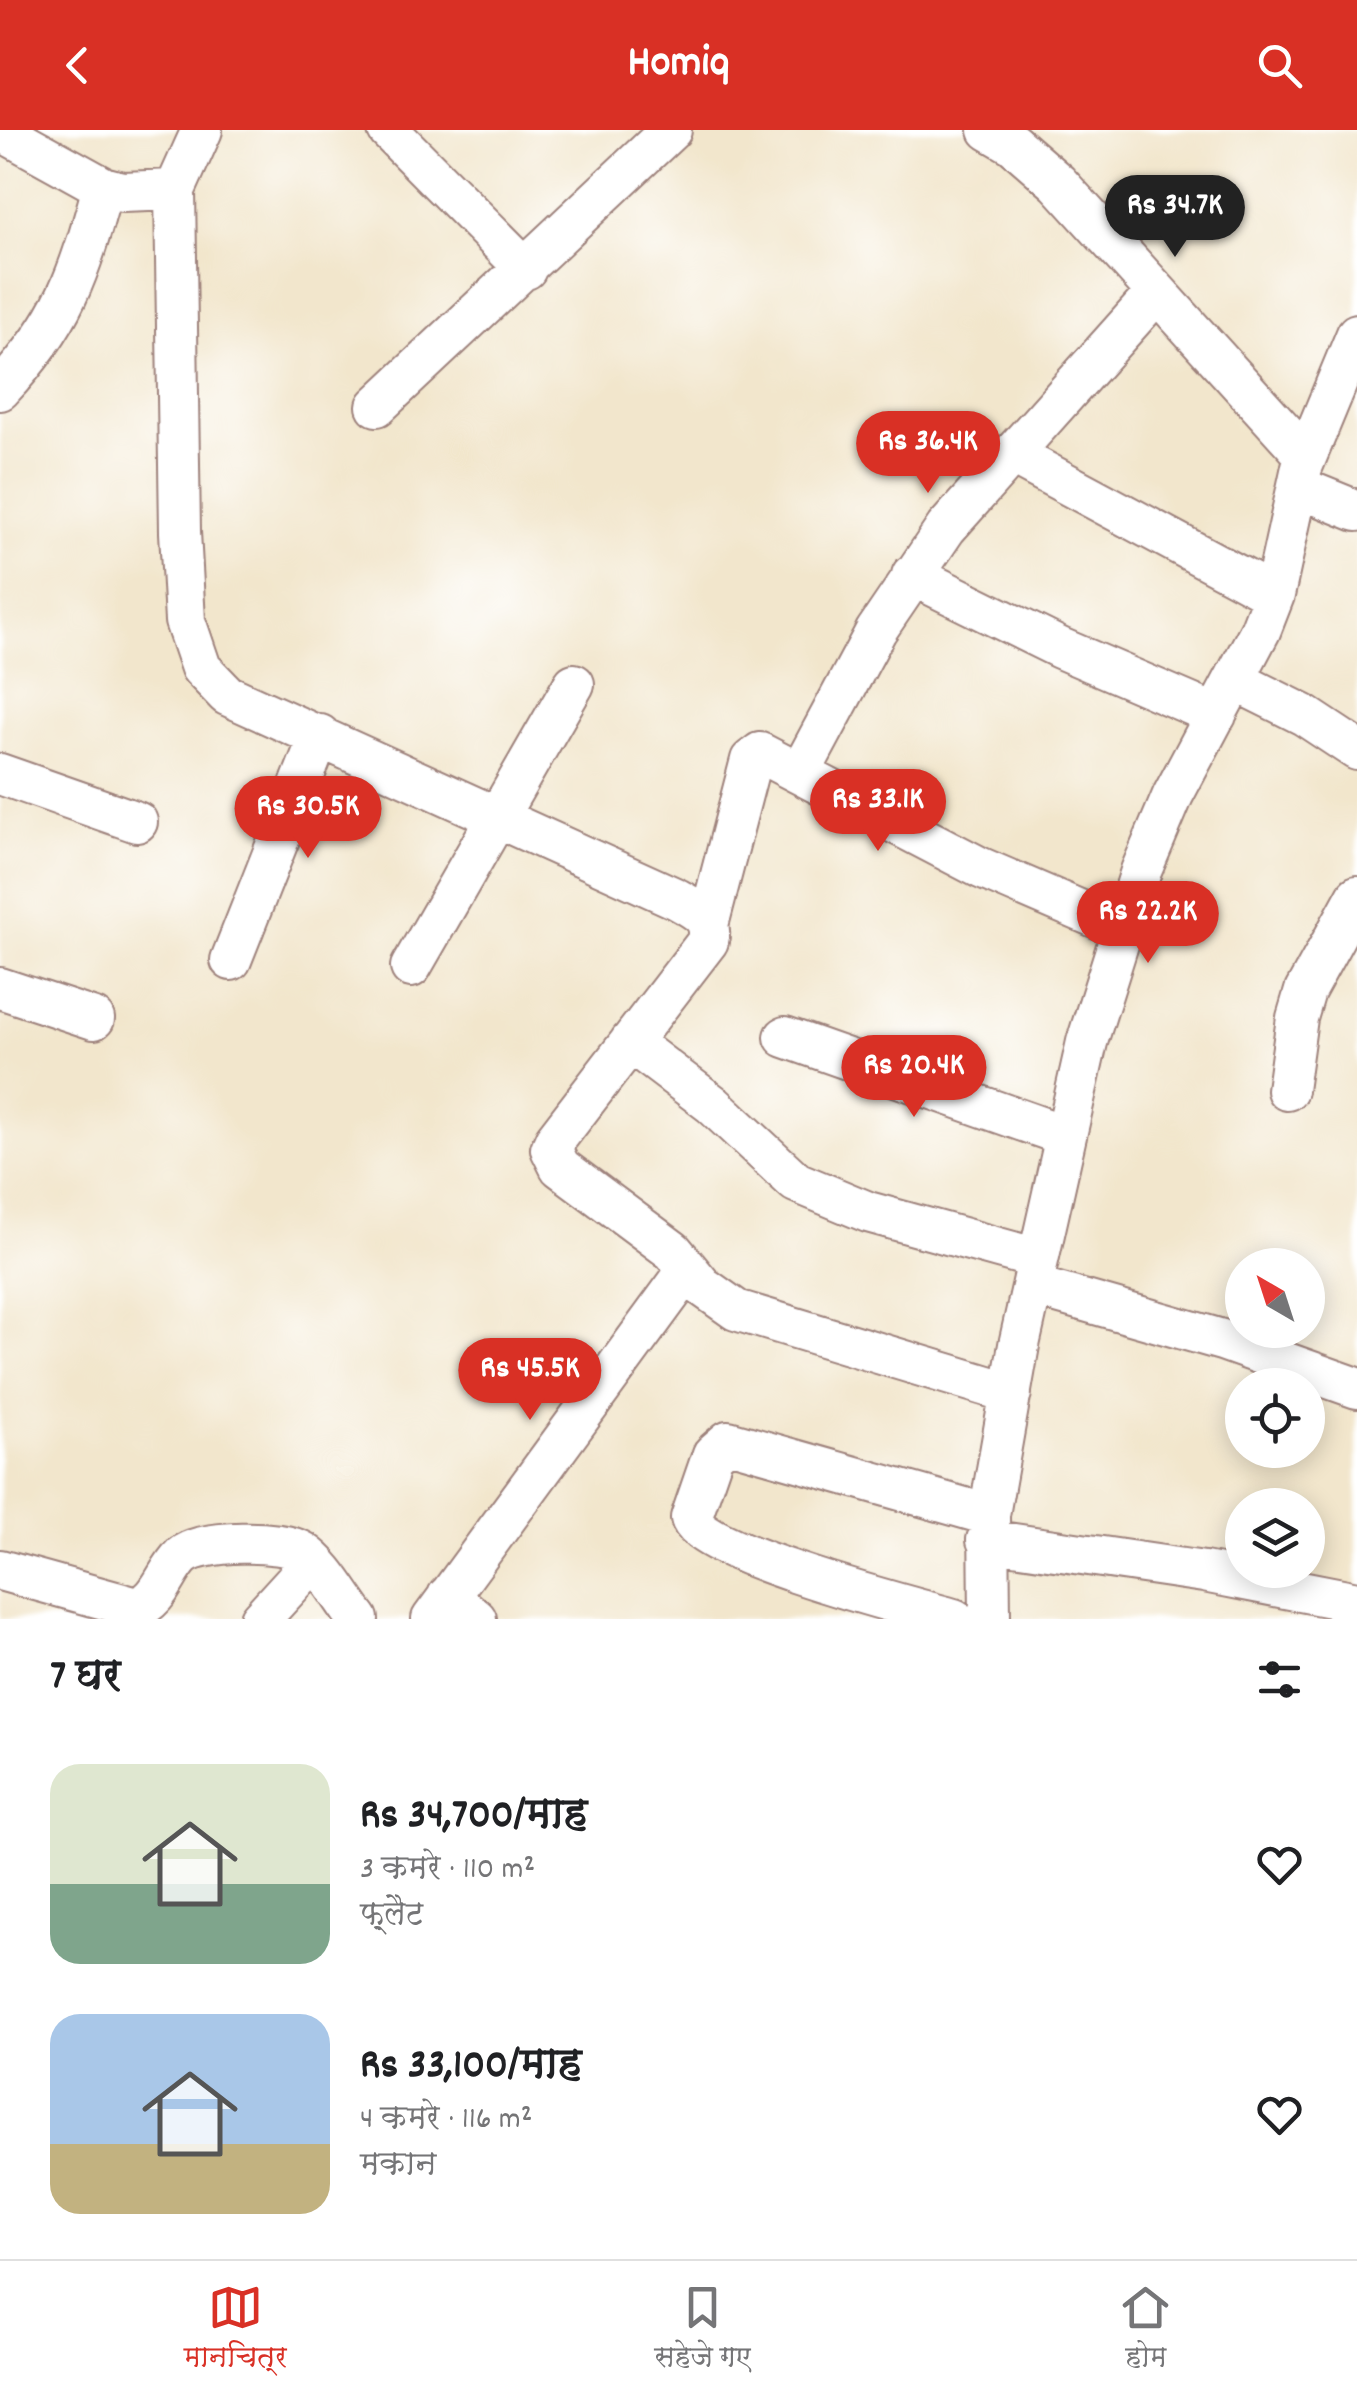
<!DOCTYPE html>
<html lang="hi">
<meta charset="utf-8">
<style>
:root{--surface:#fff;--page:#f6f6f6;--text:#202124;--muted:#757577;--line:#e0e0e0;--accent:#d93025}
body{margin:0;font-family:Dekko,"Playpen Sans Deva",sans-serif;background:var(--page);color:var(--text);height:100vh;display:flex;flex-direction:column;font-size:38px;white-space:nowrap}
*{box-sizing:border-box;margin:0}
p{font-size:32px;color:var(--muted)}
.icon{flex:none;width:55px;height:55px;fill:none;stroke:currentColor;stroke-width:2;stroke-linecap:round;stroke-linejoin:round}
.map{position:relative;height:1489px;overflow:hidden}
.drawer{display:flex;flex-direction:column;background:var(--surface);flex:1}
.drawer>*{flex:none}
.needle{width:65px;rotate:321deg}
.controls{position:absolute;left:1225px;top:1118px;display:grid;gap:20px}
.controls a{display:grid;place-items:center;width:100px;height:100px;border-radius:50%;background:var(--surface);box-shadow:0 5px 25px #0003;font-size:50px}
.price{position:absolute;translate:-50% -85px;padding:0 22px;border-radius:35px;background:var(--accent);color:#fff;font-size:32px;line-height:65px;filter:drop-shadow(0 2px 5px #0008)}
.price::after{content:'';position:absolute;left:50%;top:60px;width:30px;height:22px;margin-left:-15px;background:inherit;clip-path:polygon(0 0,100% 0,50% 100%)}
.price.on{background:#222;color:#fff}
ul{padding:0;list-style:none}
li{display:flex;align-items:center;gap:30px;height:250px;padding:0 50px}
li span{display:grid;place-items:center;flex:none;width:280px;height:200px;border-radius:30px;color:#555}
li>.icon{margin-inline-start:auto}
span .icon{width:120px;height:120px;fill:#fffc;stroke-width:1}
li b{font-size:42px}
h2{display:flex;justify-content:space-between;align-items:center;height:120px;padding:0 50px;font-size:42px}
header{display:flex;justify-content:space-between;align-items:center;height:130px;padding:0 50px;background:var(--accent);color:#fff;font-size:45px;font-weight:700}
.tabs{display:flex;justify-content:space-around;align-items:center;height:140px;border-top:2px solid var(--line);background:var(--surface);font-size:28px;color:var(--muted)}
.tabs a{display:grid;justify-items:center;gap:5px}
.tabs .on{color:var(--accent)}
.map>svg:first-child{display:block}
</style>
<header><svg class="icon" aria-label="back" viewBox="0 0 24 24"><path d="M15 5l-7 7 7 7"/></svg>Homiq<svg class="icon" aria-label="search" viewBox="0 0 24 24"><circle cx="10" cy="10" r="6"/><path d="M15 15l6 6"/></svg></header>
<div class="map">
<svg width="1357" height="1489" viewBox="0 0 1357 1489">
<rect width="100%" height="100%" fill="#fff"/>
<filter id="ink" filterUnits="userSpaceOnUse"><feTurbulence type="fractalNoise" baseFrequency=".01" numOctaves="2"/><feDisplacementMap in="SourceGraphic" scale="20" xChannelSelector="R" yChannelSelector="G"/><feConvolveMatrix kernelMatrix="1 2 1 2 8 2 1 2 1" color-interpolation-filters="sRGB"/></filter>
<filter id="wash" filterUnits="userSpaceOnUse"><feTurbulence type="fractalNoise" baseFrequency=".0048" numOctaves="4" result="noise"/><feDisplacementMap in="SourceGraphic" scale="40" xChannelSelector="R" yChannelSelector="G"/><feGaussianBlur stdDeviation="2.25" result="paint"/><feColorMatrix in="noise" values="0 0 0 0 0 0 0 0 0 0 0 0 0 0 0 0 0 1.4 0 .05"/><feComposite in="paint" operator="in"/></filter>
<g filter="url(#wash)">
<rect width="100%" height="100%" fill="#f2e6cc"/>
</g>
<g filter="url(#ink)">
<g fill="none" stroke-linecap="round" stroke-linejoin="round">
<g stroke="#9e827c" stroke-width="44">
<path id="minor" d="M0,0L103,57L122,62L175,60
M202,0L175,60L180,402L185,491L201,538L227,565L677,769C695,779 714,787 708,811L555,1010L551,1019L560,1037L673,1121L702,1156L736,1180L1011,1263
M388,0L526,139
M989,0L1013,14L1058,53L1306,326
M0,260C64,192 79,145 103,57
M377,276L671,0
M1011,324L1274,465
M1298,357L1357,381
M912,445L1060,518L1216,585
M1234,550L1304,585L1357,620
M801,641L876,501L946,398L1157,162
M0,644L137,692
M708,795L751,630L760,623L981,738L1123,799
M231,830L320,605
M411,837L574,554
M0,858L94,889
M785,907L1066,1006
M630,912L712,974L796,1052L868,1082L1038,1129
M1287,960L1297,888L1305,861L1357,766
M1033,1156L1222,1210L1357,1258
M987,1410L1204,1442L1357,1472
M0,1440L137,1478C160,1471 166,1441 182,1426C201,1409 282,1409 303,1422C325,1436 342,1469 358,1489
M448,1466L476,1489
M260,1489L313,1431
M432,1489L687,1141
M954,1489C914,1478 697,1422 691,1388L713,1324L728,1311L989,1385
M990,1489L989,1385L1019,1215L1087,912L1141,741L1173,665L1260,501L1274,465L1302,337L1357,204"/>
</g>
<use href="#minor" stroke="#fff" stroke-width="40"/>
</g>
</g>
</svg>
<div class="controls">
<a><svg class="needle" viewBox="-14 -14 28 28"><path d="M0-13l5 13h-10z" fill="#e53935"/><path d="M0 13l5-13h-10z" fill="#757577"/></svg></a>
<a><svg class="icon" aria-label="locate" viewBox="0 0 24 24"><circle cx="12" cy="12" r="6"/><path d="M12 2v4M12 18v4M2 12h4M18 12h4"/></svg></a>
<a><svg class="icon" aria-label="layers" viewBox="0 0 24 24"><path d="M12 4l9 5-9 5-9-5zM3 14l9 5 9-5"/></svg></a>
</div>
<b class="price on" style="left:1175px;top:130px">Rs 34.7K</b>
<b class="price" style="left:928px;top:366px">Rs 36.4K</b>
<b class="price" style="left:878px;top:724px">Rs 33.1K</b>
<b class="price" style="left:308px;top:731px">Rs 30.5K</b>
<b class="price" style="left:1148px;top:836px">Rs 22.2K</b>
<b class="price" style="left:914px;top:990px">Rs 20.4K</b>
<b class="price" style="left:530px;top:1293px">Rs 45.5K</b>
</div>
<section class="drawer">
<h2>7 घर<svg class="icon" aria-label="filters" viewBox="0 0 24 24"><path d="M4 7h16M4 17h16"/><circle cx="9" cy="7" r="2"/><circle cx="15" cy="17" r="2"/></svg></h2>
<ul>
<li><span style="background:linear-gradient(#dfe7d0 60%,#7fa58c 0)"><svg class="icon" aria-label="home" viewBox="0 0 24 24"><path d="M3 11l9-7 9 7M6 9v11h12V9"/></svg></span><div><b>Rs 34,700/माह</b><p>3 कमरे · 110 m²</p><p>फ़्लैट</p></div><svg class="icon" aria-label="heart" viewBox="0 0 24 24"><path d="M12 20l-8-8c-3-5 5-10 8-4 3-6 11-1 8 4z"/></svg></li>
<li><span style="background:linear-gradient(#a9c7e8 65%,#c2b280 0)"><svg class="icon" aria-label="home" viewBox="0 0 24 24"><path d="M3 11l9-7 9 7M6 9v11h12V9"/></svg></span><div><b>Rs 33,100/माह</b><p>4 कमरे · 116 m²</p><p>मकान</p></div><svg class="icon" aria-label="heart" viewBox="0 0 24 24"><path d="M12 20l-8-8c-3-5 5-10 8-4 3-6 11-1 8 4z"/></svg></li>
</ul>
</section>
<nav class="tabs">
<a class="on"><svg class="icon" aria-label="map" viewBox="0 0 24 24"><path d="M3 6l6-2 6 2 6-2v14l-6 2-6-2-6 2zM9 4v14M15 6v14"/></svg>मानचित्र</a>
<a><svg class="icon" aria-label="saved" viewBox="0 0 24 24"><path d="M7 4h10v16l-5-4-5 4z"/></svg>सहेजे गए</a>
<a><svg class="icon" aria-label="home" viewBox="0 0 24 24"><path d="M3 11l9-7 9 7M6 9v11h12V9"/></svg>होम</a>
</nav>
